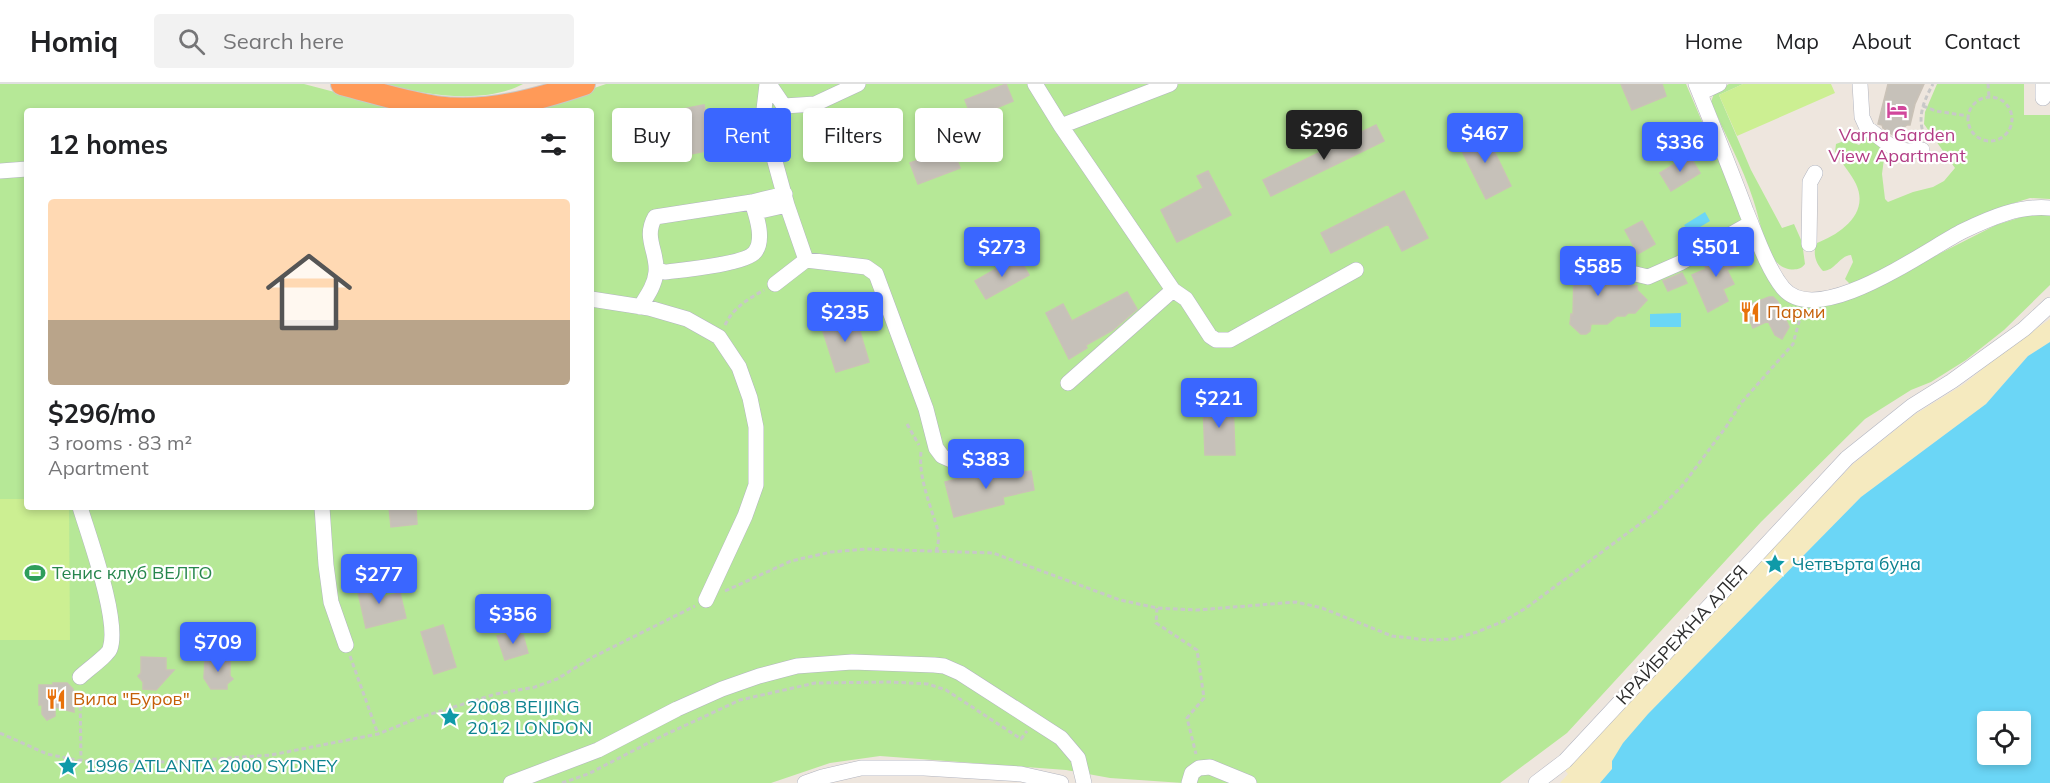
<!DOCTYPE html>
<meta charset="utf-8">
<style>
:root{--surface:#fff;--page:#f2f2f2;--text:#202124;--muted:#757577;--line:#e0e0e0;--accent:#3a66ff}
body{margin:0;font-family:Mulish,sans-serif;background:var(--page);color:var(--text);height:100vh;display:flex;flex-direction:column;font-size:22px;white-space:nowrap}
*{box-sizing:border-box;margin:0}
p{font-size:20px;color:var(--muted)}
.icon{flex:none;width:33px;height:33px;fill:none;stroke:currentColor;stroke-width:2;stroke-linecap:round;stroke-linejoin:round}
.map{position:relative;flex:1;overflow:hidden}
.drawer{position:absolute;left:24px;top:24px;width:570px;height:402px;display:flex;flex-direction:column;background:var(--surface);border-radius:6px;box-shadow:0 3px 9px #0003}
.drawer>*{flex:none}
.banner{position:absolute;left:612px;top:24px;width:570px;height:54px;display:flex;gap:12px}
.buttons{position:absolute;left:1977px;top:627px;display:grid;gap:12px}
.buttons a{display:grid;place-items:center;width:54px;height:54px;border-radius:6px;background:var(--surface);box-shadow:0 3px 9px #0003;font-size:30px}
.price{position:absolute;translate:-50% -51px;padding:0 14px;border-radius:6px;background:var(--accent);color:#fff;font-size:20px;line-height:39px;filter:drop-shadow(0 2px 3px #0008)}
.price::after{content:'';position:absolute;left:50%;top:36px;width:18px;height:14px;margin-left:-9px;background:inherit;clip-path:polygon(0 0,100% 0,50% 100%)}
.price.active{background:#222;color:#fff}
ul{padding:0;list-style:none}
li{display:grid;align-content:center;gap:12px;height:318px;padding:0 24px}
li span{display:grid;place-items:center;height:186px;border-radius:6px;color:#555}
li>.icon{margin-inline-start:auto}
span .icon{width:108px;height:108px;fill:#fffc;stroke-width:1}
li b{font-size:26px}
h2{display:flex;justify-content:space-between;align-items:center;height:72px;padding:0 24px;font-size:26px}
.tag{padding:0 21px;border-radius:6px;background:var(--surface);box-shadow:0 3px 9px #0003;font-size:21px;line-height:54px}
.tag.active{background:var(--accent);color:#fff}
header{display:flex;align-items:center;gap:36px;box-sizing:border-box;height:84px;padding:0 30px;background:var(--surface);border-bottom:2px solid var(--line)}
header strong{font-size:28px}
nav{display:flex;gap:33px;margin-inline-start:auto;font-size:21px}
.search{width:420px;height:54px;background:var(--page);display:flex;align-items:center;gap:15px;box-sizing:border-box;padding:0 21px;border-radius:6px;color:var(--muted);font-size:22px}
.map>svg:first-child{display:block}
</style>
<header>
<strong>Homiq</strong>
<div class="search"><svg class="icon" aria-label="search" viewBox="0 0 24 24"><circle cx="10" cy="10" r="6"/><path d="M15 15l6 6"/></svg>Search here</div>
<nav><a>Home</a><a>Map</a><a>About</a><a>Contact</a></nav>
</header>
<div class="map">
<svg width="2050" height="699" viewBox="0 0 2050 699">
<rect width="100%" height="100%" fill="#eee6de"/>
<path fill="#b6e897" d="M0,0H304L407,27H27V423H591V27H527L606,0H1686L1768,192L1790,219L1821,223L1850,215L1996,141L2025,132L2050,130V201L2004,246L1966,276L1931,298L1911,306L1865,335L1761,438L1567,649L1500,699H1183L1110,694L1066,686L880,672L830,679L771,699H0Z
M384,0H523C483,21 425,11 384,0Z
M1729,0H1743L1719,11L1751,86L1782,144L1794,140L1802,158L1805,180C1798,190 1780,185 1774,175C1762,157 1760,135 1753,115C1743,83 1724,49 1711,18L1715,7Z
M1937,0H2024V31H2050V115L2030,114L2011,120L1857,200H1850L1845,195L1853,178L1851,171C1839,172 1835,187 1823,187C1816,180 1812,169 1817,159C1840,150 1870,130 1856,100C1851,89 1841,79 1835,68L1836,60L1847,56L1859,61L1868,53L1883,62L1885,67L1882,90L1885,115L1888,118L1913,108L1933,103L1944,97L1955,84L1924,40L1925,28Z"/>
<path fill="#f5eabf" d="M2050,235V258L2028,272L1986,320L1861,413L1648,630L1612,685L1600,699H1560L1568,690L1563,684L1853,380L1914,331L1964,300L2006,266Z"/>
<path fill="#ccef92" d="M1743,0H1831L1835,9L1737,52L1719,11Z
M0,415H27V423H69L70,556H0Z"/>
<path fill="#6bd6f6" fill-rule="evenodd" d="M1705,128L1710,137L1690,149L1684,141Z
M1681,229V243H1650V230Z
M2050,258V699H1600L1612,685V677L1623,659L1648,630L1861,413L1986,320L2028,272ZM1988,638H2020V670H1988Z"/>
<path fill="#c6c1b9" stroke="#cac2b7" stroke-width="1.5" d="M1006,0L1013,17L972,34L965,16Z
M1621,0H1662L1666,12L1632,26Z
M1888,0H1924L1915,20L1910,41H1907L1893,51L1883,44L1882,41L1878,40Z
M704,21L712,66L685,71L677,26Z
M1376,41L1384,57L1271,112L1263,96Z
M1484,46L1511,102L1486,115L1458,59Z
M952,64L960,84L918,100L910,79Z
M1689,71L1700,89L1671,107L1660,89Z
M1208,87L1231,131L1177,158L1161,126L1203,104L1197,92Z
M1404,107L1428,154L1402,167L1388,140L1331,169L1321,149Z
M1642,137L1655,160L1638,170L1625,146Z
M1730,162L1739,181L1727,186L1734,200L1723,205L1728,217L1708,228L1692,191L1706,185L1704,181L1707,179L1705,176Z
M1578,165L1580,186H1591L1590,196L1622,197V201L1637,202V206L1647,216L1635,229H1628L1625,232H1617L1607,240H1591L1590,247L1586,250H1581L1570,240L1571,230L1573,231L1574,189L1564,190L1561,167Z
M1018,172L1029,191L986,215L975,197Z
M1682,189L1687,199L1668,207L1663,197Z
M1127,208L1137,225L1113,246L1086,261L1087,264L1069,275L1046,229L1063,220L1072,237Z
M1769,213H1773L1778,218L1789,243L1782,255L1775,251L1768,237L1753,244L1744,223Z
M855,231L869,278L836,288L821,241Z
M1233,318L1235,371H1205L1203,319Z
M996,385L998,391L1023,385V388L1031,387L1034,406L1003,413L1004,420L954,433L945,398Z
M389,423H416L417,440L391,443Z
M375,494L380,514L400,509L406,534L366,544L356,499Z
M443,541L456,583L434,590L421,548Z
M519,546L521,552L523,551L528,569L505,576L497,552Z
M141,573L166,574V586H174L156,606L143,605V598L138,592L141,589Z
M205,575H230V592L233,595L227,600V605H211L204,594Z
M53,599H67L73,605L74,628L55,623V632L47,636L42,630V621H39V601H54Z"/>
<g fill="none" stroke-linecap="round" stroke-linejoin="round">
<g stroke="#b2b5c0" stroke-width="16">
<path id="minor" d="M767,0L763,34L787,121L806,176L775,200
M769,0L784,22L815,20L858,0
M1035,0L1061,42L1173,206L1186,215L1210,252L1216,256H1230L1356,186
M1696,0C1713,42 1730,84 1746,127C1756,151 1767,184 1783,204C1818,246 1927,165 1963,147C1990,134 2020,121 2050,124
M1860,0L1862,33L1867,44L1892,63L1907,67L1922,66
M1700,9L1719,0
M2043,14V0
M1061,42L1170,0
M0,87L27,85
M755,128L787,121
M1809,160L1810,98L1815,89
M806,176L866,183L876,190L926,325L936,364L942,372L951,376L961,377L1014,367
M1611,184L1648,193L1680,179L1751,139
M657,186L665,188C682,186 746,180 755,168C765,155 756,131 752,118
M591,215L649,224L687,235L719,253L739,283L750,314L756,343V401L745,432L706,516
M640,223C647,212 655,201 656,188C658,168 643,154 655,133L752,118L785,110
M1068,299L1173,206
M322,423L326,481L331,518L346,561
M80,593C86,587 108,571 110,565C120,537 89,453 80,423
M511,699L598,666L677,625L722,605L759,592L797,582L852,578L934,581L944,582L960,589L1061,654L1078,674L1084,699
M805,699L822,693L861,684H924L1021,690L1061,699
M1189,699L1192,689L1199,684L1210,683L1249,699
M1536,699L1565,677L1847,374L1912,322L1952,297L2024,245L2050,221"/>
</g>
<g stroke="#c8c8c8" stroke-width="24">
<path id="highway" d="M342,0C373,8 404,18 436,23C487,30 536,16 584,0"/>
</g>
<path stroke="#c8c8c8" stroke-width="3" stroke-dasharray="4.5 3" stroke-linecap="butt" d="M1988,0L1989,13
M1968 35a22 22 0 1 1 44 0a22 22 0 1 1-44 0Z
M1923,22L1936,27L1968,32
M1925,52C1916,35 1924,16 1933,0
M725,241C733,224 748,215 764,206
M907,340L919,361
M921,368C919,387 925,406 931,425C936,441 942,451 936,467
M725,507L791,477L831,468L866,465L993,469L1120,516L1157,524L1197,526L1296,518L1322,524L1392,552L1428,556L1453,555L1477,548L1504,537L1526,524L1656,428L1682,402L1726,343L1742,318L1793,260L1802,227
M1157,524L1156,539L1197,566L1204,614L1187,634L1196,670
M350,572L378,650
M80,607L81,677
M0,649L47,670L81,677L174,678L271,671L378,650L418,634L496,610L535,603L557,595L593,573L695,522
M562,699L588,690L658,654L740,616L815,599L891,598L928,600L946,606L1021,655L1027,647"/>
<use href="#minor" stroke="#fff" stroke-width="15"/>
<use href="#highway" stroke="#ff9a58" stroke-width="22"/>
</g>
<defs>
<g id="hotel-bare" transform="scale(1.62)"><path d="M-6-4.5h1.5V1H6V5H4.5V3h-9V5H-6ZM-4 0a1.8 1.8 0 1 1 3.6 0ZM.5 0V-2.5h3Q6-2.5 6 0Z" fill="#d1479c" stroke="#fff" stroke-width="2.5" paint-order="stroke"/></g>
<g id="restaurant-bare" transform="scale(1.62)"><path d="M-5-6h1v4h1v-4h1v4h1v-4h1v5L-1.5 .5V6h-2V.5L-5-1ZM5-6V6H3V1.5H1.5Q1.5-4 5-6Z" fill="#e8710a" stroke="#fff" stroke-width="2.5" paint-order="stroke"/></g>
<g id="sight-bare" transform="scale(1.62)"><path d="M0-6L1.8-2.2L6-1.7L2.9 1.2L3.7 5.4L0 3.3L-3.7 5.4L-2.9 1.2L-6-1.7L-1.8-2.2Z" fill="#0f9aa8" stroke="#fff" stroke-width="2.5" paint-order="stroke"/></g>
<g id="stadium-bare" transform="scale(1.62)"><path d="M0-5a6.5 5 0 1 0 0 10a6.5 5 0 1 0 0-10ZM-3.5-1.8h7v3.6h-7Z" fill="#2e9e5b" stroke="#fff" stroke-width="2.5" paint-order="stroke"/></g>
</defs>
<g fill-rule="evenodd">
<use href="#hotel-bare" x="1897" y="26"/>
<use href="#restaurant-bare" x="1750" y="228"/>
<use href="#sight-bare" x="1775" y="480"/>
<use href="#stadium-bare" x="35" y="489"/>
<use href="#restaurant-bare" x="56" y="615"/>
<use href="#sight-bare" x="450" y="633"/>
<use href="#sight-bare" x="68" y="682"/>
</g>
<g text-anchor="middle" stroke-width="4.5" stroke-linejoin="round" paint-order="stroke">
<g font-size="18" fill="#b23c85" stroke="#fff">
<text x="1897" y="57">Varna Garden<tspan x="1897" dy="21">View Apartment</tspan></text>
</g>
<g font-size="18" fill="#c56008" stroke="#fff" text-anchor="start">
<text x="1767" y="234">Парми</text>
<text x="73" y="621">Вила "Буров"</text>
</g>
<g font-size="18" fill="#0d838f" stroke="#fff" text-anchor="start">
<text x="1792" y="486">Четвърта буна</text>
<text x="467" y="629">2008 BEIJING<tspan x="467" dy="21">2012 LONDON</tspan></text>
<text x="85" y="688">1996 ATLANTA 2000 SYDNEY</text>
</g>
<g font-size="18" fill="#27864d" stroke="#fff" text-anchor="start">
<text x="52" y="495">Тенис клуб ВЕЛТО</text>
</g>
<g font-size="18" fill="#2c2c2c" stroke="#fff">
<text transform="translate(1682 551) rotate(-47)" y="6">КРАЙБРЕЖНА АЛЕЯ</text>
</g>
</g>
</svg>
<div class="buttons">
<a><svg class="icon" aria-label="locate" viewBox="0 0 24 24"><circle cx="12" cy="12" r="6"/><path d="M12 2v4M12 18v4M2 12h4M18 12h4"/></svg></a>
</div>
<b class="price active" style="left:1324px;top:77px">$296</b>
<b class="price" style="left:1485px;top:80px">$467</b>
<b class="price" style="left:1680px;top:89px">$336</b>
<b class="price" style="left:1002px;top:194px">$273</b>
<b class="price" style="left:1716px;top:194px">$501</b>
<b class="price" style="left:1598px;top:213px">$585</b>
<b class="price" style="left:845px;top:259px">$235</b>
<b class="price" style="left:1219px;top:345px">$221</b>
<b class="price" style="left:986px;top:406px">$383</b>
<b class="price" style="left:379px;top:521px">$277</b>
<b class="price" style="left:513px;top:561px">$356</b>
<b class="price" style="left:218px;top:589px">$709</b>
<div class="banner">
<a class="tag">Buy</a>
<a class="tag active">Rent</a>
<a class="tag">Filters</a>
<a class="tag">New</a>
</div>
<section class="drawer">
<h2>12 homes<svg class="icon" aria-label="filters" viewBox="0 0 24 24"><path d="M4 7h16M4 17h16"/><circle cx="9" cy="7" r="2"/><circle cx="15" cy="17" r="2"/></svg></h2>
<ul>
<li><span style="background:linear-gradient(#ffd9b3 65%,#b9a48a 0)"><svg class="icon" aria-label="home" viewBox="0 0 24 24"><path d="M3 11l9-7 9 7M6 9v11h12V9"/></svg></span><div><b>$296/mo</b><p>3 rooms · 83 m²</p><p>Apartment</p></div></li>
</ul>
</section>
</div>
